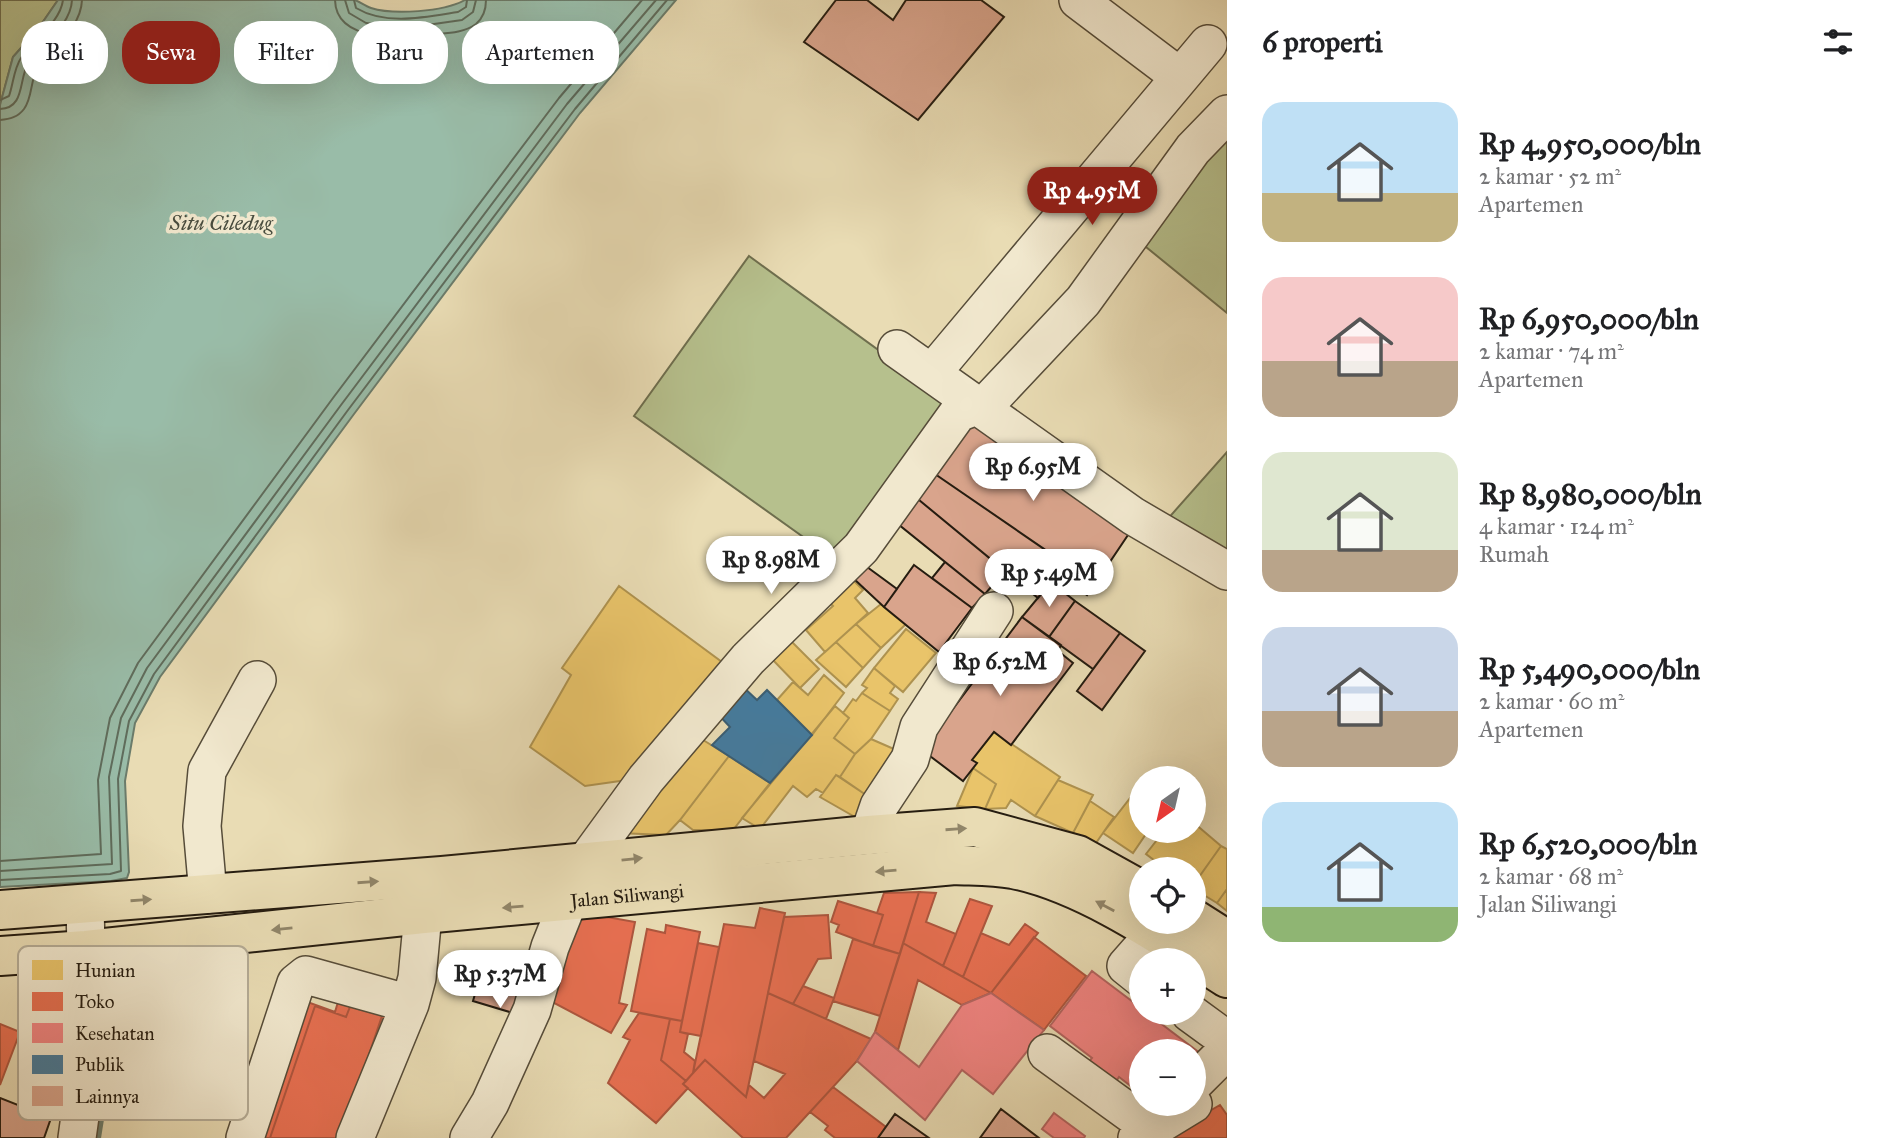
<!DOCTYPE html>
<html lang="id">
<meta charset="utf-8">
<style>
:root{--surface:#fff;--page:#f2f2f2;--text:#202124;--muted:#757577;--accent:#8f2418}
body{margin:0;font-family:"IM FELL Great Primer",serif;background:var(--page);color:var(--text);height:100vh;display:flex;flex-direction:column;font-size:26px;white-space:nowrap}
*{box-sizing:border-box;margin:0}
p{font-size:23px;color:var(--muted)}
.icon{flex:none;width:38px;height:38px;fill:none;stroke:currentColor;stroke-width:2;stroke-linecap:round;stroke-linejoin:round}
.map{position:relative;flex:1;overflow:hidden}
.sheet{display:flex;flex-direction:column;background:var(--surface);width:665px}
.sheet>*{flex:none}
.top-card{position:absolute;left:21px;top:21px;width:665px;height:63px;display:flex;gap:14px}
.needle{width:46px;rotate:214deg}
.tools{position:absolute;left:1129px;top:766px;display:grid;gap:14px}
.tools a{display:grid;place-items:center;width:77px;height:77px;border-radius:50%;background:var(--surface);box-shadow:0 7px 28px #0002;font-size:35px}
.price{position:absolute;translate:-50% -60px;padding:0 16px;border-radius:24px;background:#fff;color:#222;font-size:23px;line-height:46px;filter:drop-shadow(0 2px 4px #0008)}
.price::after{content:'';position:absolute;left:50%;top:42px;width:21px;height:16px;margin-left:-10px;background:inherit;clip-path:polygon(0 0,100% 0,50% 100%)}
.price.current{background:var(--accent);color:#fff}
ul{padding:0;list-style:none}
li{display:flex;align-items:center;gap:21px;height:175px;padding:0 35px}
li span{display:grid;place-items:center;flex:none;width:196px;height:140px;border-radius:21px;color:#555}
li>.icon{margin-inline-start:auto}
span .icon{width:84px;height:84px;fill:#fffc;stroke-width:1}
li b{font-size:30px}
h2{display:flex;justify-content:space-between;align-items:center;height:84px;padding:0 35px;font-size:30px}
.pill{padding:0 24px;border-radius:28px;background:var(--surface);box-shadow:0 7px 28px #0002;font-size:24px;line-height:63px}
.pill.current{background:var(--accent);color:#fff}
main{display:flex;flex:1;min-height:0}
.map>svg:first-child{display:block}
</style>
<main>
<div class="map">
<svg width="1227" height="1138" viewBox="0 0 1227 1138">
<rect width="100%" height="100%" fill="#e9dcb4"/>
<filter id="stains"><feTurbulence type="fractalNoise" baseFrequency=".00286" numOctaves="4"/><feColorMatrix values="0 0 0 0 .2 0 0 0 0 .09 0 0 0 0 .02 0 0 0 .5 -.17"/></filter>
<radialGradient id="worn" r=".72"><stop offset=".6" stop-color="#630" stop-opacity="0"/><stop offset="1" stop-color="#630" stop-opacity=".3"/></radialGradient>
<path fill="#b6c08d" stroke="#6e6e4e" stroke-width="2" d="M0,0H58L38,29L13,57L0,105Z
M1227,121V313L1135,238Z
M749,256L976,421L841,564L634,416Z
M1227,452V563L1165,522Z"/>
<path fill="#99bca8" stroke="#6b7c6b" stroke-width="2" d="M58,0H355C360,2 365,6 371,8C393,15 444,12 465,0H676L580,113L354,414L160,677L135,723L125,781L129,872L127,878L111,881L0,887V105L13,57L38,29Z"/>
<path fill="#e9c46a" stroke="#ae924f" stroke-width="2" d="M849,576L863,590L855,598L868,613L825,652L806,630L833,606L826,599Z
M619,586L726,665L641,778L585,786L530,747L571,675L562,668Z
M881,604L906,624L881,648L856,624Z
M856,624L881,648L863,668L836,642Z
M906,629L936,653L903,692L874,668Z
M788,638L819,669L800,688L770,657Z
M836,642L863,668L846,687L816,660Z
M874,668L895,686L890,693L898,699L890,711L862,693L867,688L862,685Z
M824,675L844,693L812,735L777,700L793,682L808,695Z
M862,693L890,711L871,739L855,754L834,738L849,718L843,713L853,699L856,701Z
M835,706L849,718L834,738L855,754L840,777L836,775L823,793L816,789L807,797L793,786L760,829L742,818Z
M994,732L1060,777L1035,816L1011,800L1006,808L985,809L996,784L973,768L977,763L972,760Z
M695,735L729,756L680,820L666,835L619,833Z
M871,739L903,753L869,797L840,777L855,754Z
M729,756L770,783L733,830H693L680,820Z
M973,768L996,784L985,809L957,806Z
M836,775L869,797L855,817L820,797Z
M1058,780L1093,795L1073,833L1035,816Z
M1141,784V831H1148L1133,853L1103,833Z
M1090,801L1114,817L1096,843L1073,833Z
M1194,823L1221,846L1194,884V870H1167L1146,854L1164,831H1194Z
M1221,846L1227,849V889L1217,903L1194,889V884Z
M1227,889V911L1217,903Z"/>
<path fill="#e76f51" stroke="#ad563e" stroke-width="2" d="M919,892L900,954L873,946L883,915L877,913L884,893Z
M919,892L936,893L926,922L956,934L943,966L903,943Z
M970,899L992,906L963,977L943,966Z
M838,901L883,915L873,946L836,932L839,925L831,922Z
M760,908L785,913L746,1097L705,1060L693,1073L724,924L755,928Z
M579,912L635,922L619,1003L627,1005L611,1033L541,996Z
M828,915L831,958L818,959L793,1004L768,993L784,917Z
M1025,924L1038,933L991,993L963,977L981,933L1009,945Z
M666,925L700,932L682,1021L631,1011L647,929L665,933Z
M1034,937L1086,976L1044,1030L991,993Z
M853,939L900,954L880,1016L833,1001Z
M698,943L719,947L701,1036L680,1032Z
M903,943L991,993L962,1005L918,980L898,1050L875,1032Z
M803,986L834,998L826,1019L793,1004Z
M341,992L385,1007L341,1138H256L302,1000L335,1012Z
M768,993L871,1039L857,1061L786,1138H743L683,1084L705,1060L746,1097L749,1085L764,1098L785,1074L754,1061Z
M353,999L396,1014L353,1138H270L315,1006L346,1017Z
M639,1013L670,1019L661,1060L686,1081L683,1084L688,1088L656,1123L608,1083L630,1040L623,1037Z
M670,1019L682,1021L680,1032L688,1034L684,1052L695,1061L693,1073L686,1081L661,1060Z
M0,1024L20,1032L0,1085Z
M833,1087L886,1127L878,1138H835L825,1130L828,1126L810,1112Z
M1220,1105L1227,1115V1138H1163Z"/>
<path fill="#f28482" stroke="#b46560" stroke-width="2" d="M1092,971L1141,1008V1013H1147L1205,1057L1194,1072V1052H1141V1094L1119,1077L1113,1086L1086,1065L1092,1058L1050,1026Z
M991,993L1044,1030L993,1094L962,1070L925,1120L857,1061L875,1032L919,1067L962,1005Z
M1054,1113L1085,1136L1084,1138H1054L1042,1129Z"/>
<path fill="#457b9d" stroke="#3b5e73" stroke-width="2" d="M741,685L757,700L767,690L812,735L770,783L712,745L730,727L716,712Z"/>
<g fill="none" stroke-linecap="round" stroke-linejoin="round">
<path stroke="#5f6c5c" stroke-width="2" d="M335,0C336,44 405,38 435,34C448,33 464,33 476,24C483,18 486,9 486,0
M345,0L349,13L366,23L406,28L462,20L473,12L476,0
M354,0L356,8C386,26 426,17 458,12L466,7L467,0
M0,100L9,96C13,85 14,68 21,58C33,40 60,23 63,0
M0,109C26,108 18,78 29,62C43,44 71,25 72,0
M0,120C10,119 18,117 24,109C33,97 30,79 38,68C53,47 81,28 82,0
M0,861L101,854L98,780L110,718L138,663L333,398L559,98L642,0
M0,871L112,864L109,777L121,718L147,668L341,405L567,104L656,0
M0,880L110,874L121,871L118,779L129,721L154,674L348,410L575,109L667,0"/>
<path stroke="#6b7c6b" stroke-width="8" d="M97,1138L104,1094L115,971"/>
</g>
<path fill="#d9a48c" stroke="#251c10" stroke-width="2" d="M836,0H867L893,20L906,0H981L1004,17L918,120L804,42Z
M971,422L1130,532L1095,584L935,474Z
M935,474L1066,564L1038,598L913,495Z
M913,495L1005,571L985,594L893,520Z
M945,562L985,594L972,608L932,578Z
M863,564L897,589L884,607L853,578Z
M1066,564L1095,584L1087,595L1058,574Z
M914,565L972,608L939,652L884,607Z
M1051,582L1075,601L1049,637L1022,617Z
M1075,601L1120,633L1093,669L1049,637Z
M1022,617L1061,645L1058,651L1073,663L1011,745L994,732L972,760L977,763L963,781L922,750Z
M1120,633L1145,651L1102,710L1077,691Z
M487,952L514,955L510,970L519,972L524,956L539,958L523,1016L473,1001Z
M0,1098L51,1118L44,1138H0Z
M1001,1109L1039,1138H980Z
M895,1114L929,1138H878Z"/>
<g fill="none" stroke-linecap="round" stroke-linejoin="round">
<g stroke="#564c39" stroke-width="40">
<path id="minor" d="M1078,0L1180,77
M897,349L1133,516L1227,571
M932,373L1208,44
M869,835L879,806L910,759L919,727L994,611
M584,864L646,779L748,659L861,548L958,413L989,401L1083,301L1193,149L1227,114
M208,894L202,826L207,771L257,680
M1141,978L1126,966L1155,933
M1190,1013L1227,1040
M1047,1053L1134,1116L1155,1104
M1194,1083L1227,1050
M77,1138L81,1109L86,950L85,904
M245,1138L296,983L306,975L410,1004
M355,1138L410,1004L417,978L423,914
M469,1138L490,1103L532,1010L550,947L568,902
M1137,1138L1193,1104"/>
</g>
<g stroke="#251c10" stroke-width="42">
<g id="major">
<path d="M0,910L442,876L869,835L975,827L1078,855L1141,890"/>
<path d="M1194,919L1227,940"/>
<path id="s1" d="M0,956L86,950L423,914L955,865C974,866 994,866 1013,869C1085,883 1166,939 1227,978"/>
</g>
</g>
<use href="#minor" stroke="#f1e8ce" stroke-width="37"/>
<use href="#major" stroke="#e9dcb4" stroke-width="38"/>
</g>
<defs><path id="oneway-solid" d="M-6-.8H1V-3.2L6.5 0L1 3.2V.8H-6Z" transform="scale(1.75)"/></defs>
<g fill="#91866a">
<use href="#oneway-solid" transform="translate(956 829) rotate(-4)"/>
<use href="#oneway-solid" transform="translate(632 859) rotate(-6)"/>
<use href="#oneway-solid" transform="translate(886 871) rotate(175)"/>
<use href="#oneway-solid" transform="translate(368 882) rotate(-4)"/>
<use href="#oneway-solid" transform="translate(141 900) rotate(-4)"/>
<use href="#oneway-solid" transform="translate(1105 906) rotate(-152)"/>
<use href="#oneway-solid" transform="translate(513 907) rotate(175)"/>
<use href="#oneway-solid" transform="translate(282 929) rotate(174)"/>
</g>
<g text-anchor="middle" stroke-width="7" stroke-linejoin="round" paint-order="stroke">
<g font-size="19" fill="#251c10" stroke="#f1e8ce">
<text dy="7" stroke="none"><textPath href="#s1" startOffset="630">Jalan Siliwangi</textPath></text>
</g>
<g font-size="21" font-style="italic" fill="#484c3e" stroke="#f1e8ce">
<text x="221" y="230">Situ Ciledug</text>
</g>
</g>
<rect x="18" y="946" width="230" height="174" rx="10" fill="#f1e8ce" stroke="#b4ab95" stroke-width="2"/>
<rect x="32" y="960" width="31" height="20" fill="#e9c46a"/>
<rect x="32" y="992" width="31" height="19" fill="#e76f51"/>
<rect x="32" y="1023" width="31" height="20" fill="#f28482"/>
<rect x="32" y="1055" width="31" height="19" fill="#457b9d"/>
<rect x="32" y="1086" width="31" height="20" fill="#d9a48c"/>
<g font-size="19" fill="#251c10">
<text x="75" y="977">Hunian</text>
<text x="75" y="1008">Toko</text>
<text x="75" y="1040">Kesehatan</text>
<text x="75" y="1071">Publik</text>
<text x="75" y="1103">Lainnya</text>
</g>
<rect width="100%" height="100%" filter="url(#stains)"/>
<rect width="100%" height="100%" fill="url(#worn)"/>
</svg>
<div class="tools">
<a><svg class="needle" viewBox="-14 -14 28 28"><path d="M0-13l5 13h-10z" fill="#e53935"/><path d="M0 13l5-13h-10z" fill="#757577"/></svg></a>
<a><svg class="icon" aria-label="locate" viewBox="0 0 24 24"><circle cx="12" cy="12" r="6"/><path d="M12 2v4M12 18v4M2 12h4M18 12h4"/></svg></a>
<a>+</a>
<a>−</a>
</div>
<b class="price current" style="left:1092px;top:227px">Rp 4.95M</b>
<b class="price" style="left:1033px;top:503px">Rp 6.95M</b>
<b class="price" style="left:771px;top:596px">Rp 8.98M</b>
<b class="price" style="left:1049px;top:609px">Rp 5.49M</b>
<b class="price" style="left:1000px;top:698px">Rp 6.52M</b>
<b class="price" style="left:500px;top:1010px">Rp 5.37M</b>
<div class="top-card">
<a class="pill">Beli</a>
<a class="pill current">Sewa</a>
<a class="pill">Filter</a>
<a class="pill">Baru</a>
<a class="pill">Apartemen</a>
</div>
</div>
<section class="sheet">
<h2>6 properti<svg class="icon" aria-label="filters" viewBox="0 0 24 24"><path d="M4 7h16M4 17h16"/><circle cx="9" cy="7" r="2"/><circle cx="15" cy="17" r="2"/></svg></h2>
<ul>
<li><span style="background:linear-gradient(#bfe0f5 65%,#c2b280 0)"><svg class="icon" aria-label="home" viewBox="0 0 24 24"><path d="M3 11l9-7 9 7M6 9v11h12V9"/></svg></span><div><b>Rp 4,950,000/bln</b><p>2 kamar · 52 m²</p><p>Apartemen</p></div></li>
<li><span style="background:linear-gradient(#f6c9c9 60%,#b9a48a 0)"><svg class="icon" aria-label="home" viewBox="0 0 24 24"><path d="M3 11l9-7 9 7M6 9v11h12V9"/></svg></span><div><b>Rp 6,950,000/bln</b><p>2 kamar · 74 m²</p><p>Apartemen</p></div></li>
<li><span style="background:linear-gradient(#dfe7d0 70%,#b9a48a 0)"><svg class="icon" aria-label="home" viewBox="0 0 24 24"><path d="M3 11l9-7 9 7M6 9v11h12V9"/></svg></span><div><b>Rp 8,980,000/bln</b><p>4 kamar · 124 m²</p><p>Rumah</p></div></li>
<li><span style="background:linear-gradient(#c9d6e8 60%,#b9a48a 0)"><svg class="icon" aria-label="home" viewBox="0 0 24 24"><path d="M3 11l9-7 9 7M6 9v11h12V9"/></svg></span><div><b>Rp 5,490,000/bln</b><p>2 kamar · 60 m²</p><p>Apartemen</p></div></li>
<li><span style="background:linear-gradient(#bfe0f5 75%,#8fb573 0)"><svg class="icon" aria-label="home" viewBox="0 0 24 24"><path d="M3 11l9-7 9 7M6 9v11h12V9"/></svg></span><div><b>Rp 6,520,000/bln</b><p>2 kamar · 68 m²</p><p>Jalan Siliwangi</p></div></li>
</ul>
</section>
</main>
